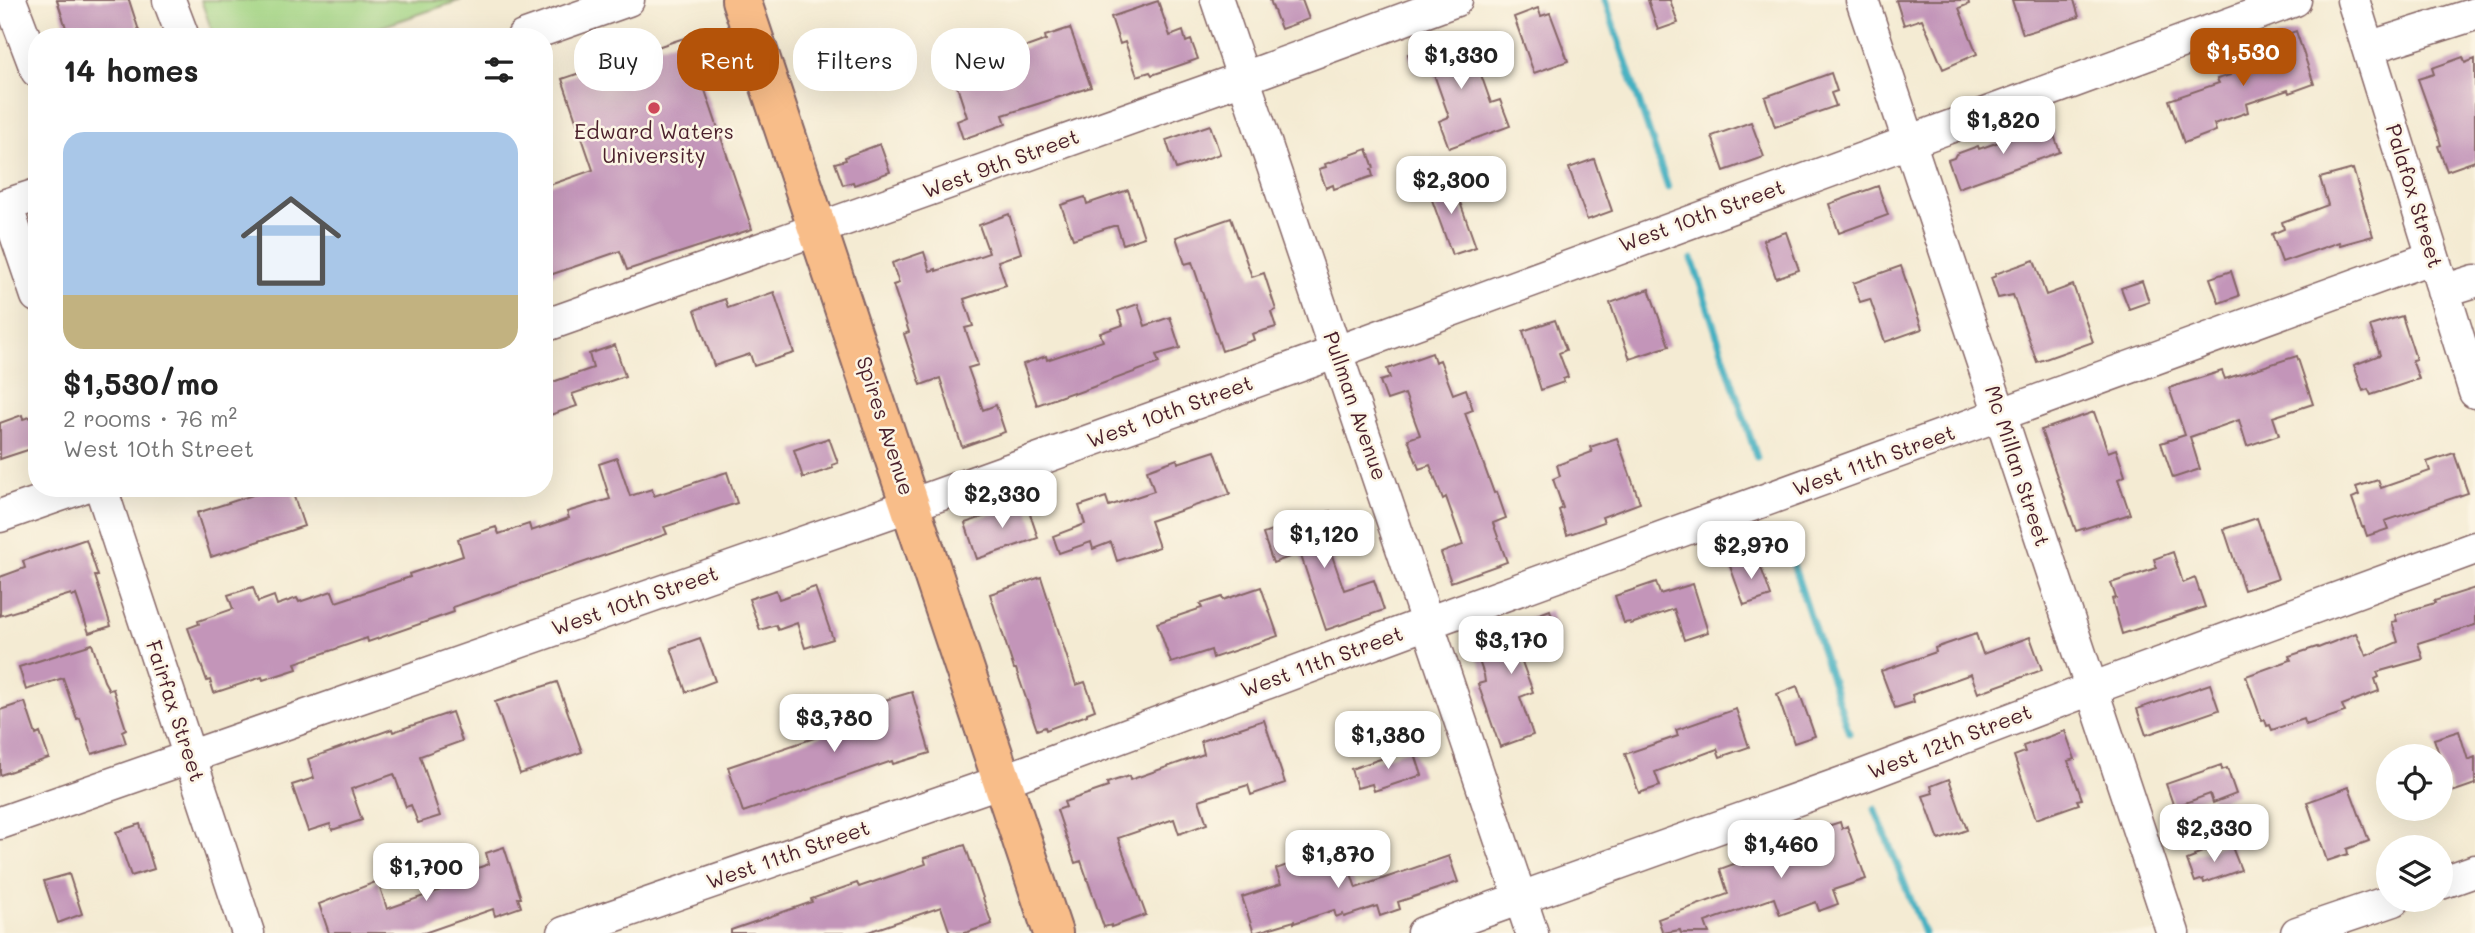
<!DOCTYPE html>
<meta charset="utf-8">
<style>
:root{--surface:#fff;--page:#f2f2f2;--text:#222;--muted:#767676;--accent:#b45309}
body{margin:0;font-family:Mali,sans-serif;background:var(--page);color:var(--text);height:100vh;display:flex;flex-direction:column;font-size:26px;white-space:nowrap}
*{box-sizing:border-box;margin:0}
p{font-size:23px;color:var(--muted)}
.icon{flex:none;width:38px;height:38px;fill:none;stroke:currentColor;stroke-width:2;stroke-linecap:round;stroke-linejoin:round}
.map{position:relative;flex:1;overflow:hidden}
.drawer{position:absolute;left:28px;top:28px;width:525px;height:469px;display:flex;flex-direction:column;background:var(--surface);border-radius:28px;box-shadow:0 7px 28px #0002}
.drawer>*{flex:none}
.banner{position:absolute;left:574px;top:28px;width:665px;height:63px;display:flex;gap:14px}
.fabs{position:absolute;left:2376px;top:744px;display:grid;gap:14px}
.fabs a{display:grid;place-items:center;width:77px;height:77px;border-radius:50%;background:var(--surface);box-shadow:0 7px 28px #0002;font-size:35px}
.price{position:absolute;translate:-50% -60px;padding:0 16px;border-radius:14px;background:#fff;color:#222;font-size:23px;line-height:46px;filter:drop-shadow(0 2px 4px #0008)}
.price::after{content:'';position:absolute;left:50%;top:42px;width:21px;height:16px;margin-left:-10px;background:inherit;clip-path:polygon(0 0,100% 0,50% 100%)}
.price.active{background:var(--accent);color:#fff}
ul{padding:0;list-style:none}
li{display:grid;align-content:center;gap:14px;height:371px;padding:0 35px}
li span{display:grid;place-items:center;height:217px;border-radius:21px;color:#555}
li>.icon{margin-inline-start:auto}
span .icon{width:126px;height:126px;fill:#fffc;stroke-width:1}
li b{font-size:30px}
h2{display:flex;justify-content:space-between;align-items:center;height:84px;padding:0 35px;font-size:30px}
.pill{padding:0 24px;border-radius:28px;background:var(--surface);box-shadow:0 7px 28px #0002;font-size:24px;line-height:63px}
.pill.active{background:var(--accent);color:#fff}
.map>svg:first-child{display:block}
</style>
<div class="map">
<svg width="2475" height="933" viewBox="0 0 2475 933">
<rect width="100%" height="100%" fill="#fcf5e5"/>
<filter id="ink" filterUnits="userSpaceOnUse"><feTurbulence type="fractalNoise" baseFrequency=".0143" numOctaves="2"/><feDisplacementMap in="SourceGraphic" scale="14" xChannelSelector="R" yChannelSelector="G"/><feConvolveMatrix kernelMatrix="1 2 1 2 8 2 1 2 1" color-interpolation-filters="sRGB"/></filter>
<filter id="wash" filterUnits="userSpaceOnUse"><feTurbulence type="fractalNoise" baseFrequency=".00686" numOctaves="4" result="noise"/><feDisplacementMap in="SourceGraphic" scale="28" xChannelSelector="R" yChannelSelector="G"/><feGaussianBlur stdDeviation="1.57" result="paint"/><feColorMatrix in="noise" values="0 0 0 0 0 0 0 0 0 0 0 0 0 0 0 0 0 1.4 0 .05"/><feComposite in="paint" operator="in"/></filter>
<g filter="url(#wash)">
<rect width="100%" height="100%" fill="#f4ebd3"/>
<path fill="#a2d483" stroke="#767a57" stroke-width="2" d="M201,0H461L351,37H214Z"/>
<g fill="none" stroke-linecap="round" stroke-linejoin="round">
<path stroke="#44b0c1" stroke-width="7" d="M1605,0L1668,188
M1692,259L1757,458
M1782,531L1849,733
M1875,809L1924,933"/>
</g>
<g id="blocks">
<path fill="#c395b9" d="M57,0H129L141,37H69Z
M1270,0H1302L1309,19L1281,29Z
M1648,0H1670L1678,23L1658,30Z
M1896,0H1968L1969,4L1959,8L1977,54L1943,69L1922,19L1904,25Z
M2012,0H2074L2079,17L2023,34Z
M1158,1L1170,36L1183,31L1186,42L1191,40L1198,59L1152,75L1150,72L1137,76L1125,42L1120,44L1111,17Z
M1538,8L1541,16L1550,13L1568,61L1534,73L1514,17Z
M1070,28L1091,87L1003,115L1006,124L963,139L957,121L967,117L954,77L1014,57L1012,52L1046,40L1045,36Z
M2296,31L2314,84L2289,93L2288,90L2246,104L2248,112L2214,124L2216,131L2184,143L2169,100L2219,83L2217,79L2230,75L2227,67L2275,50L2271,40Z
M1454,36L1456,42L1468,38L1491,103L1500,100L1510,126L1449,148L1439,121L1449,117L1431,66L1415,72L1408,54Z
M687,37L752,229L627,270L620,251L544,277V187L593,170L562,79Z
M2463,57L2465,63L2475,59V161L2447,171L2438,146L2441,145L2438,135L2418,79L2434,74L2432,68Z
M1831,73L1837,91L1831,93L1836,106L1775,127L1765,97Z
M1751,122L1764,157L1724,171L1712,136Z
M2050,124L2060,152L1958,188L1948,160L1954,158L1956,154L1978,146L1979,149Z
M1210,125L1220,154L1176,169L1166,140Z
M880,144L890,172L854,185L853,182L843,185L835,163L846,160L845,157Z
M1367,149L1374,168L1371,169L1373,176L1334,189L1333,185L1326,188L1319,169L1326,167L1325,164Z
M1594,159L1612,211L1587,220L1569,168Z
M2353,169L2373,236L2340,245L2339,242L2282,262L2272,234L2284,229L2282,222L2328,205L2320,178Z
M1451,177L1476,247L1452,255L1427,186Z
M1878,186L1888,215L1839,233L1829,204Z
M1128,190L1144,237L1123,244L1117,226H1113L1073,239L1061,205L1085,197L1087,204Z
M1009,214L1021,253L998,261L1006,285L964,299L973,326L965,328L978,365L968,368L983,410L996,405L1005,432L962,447L940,378L921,385L904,334L909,332L893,285L899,283L892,263L924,252L930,271L936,269V271L989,253L979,225Z
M1231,218L1252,277L1264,273L1276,310L1271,312L1276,327L1252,334L1254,340L1222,351L1192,262L1185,264L1176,237Z
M1786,232L1799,270L1776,278L1763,240Z
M2034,260L2046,295L2073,285L2093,342L2037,362L2013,295L1998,298L1991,278L1996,276L1995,274Z
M1901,266L1922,329L1885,342L1870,299L1860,302L1853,283Z
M2231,271L2239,296L2219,303L2210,278Z
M2142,281L2149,302L2129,309L2121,288Z
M1649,289L1669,346L1630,359L1610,303Z
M774,292L794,353L754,366L750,354L714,366L695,310L725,299L728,308Z
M1138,304L1145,326L1170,317L1180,348L1156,355L1159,363L1074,394L1073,392L1037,405L1023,364L1046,356L1047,360L1103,341L1100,333L1123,325L1118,311Z
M2402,316L2416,359L2412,360L2419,379L2371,395L2368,389L2363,391L2354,365L2380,355L2370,326Z
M1555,320L1566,350L1559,353L1568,377L1563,379L1564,382L1541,390L1523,331Z
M615,345L625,376L572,394L577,406L544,417V385L593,368L589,354Z
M1432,353L1435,362L1440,360L1453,394L1466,389L1473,410L1465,413L1494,493L1497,492L1506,518L1493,523L1507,562L1451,582L1441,553L1463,545L1446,497L1443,499L1430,465L1419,469L1408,439L1420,435L1405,394L1387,400L1380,381L1390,378L1387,369Z
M2297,356L2313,404L2273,417L2279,435L2247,446L2239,420L2190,437L2200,469L2173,478L2161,443L2185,435L2169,388L2222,371L2225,379Z
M2094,412L2108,452L2116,449L2125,476L2118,479L2130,514L2076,531L2041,430Z
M22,415L23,419L37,415V447L0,459V423Z
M829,438L838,463L832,465L833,468L803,478L794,450Z
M1617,438L1640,503L1602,517L1604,522L1567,535L1559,510L1563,508L1553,479L1560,476L1557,465L1592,452L1590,447Z
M1215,451L1230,494L1150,521L1159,547L1117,561L1111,542L1093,549L1091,542L1059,553L1053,536L1085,524L1079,506L1106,497L1109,506L1154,491L1147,470L1177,459L1178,463Z
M2454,453L2468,493L2385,521L2388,529L2367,536L2364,527H2362L2352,498L2359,495L2356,487L2378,480L2381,488L2430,471L2427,462Z
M617,458L630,496L652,489L654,496L727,472L737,503L664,527L667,534L453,607L454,612L368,642L367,638L295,663L297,669L263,680L262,677L214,693L210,680L207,681L188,628L199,624L198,621L233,609L228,595L253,587L258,602L274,596L277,605L297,598L299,602L332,591L336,602L410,577L409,574L463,556L458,539L496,527L499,534L529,524L531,531L569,518L567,512L610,499L599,464Z
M275,488H291L304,526L211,557L197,513Z
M1026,502L1038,538L977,559L965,523Z
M1330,511L1340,540L1328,544L1344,590L1374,580L1384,610L1326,630L1300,553L1273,563L1263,534Z
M2257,518L2278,579L2244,590L2224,529Z
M86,539L98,576H95L111,626L89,633L76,595L72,597L71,594L0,616V577L25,568L23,561Z
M2173,552L2183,583L2195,578L2205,607L2122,634L2112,599L2116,598L2111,583L2157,568L2154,559Z
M1757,556L1771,596L1744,605L1730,566Z
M1041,577L1076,685L1085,682L1095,710L1087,713V715L1046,730L1045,727L1037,730L1018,675L1016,669H1014L990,594Z
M1656,582L1660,594L1693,584L1708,632L1684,640L1674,609L1631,624L1630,622L1624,623L1615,596Z
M815,587L833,639L805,648L797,623L778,630L776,625L760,630L749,599L776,590L779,599Z
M1261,587L1278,636L1213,658L1211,650L1171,663L1157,623L1202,608L1200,604L1222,597L1223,600Z
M2475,588V625L2418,643L2423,659L2377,672L2379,677L2375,679L2379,691L2342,705L2345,712L2306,725L2304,719L2272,730L2270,725L2267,726L2265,720L2262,721L2246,676L2291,660L2289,656L2317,647L2318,648L2356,633L2366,656L2398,642L2392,622L2397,621L2395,615L2435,603L2434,601Z
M1550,610L1558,634L1529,644L1533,655L1521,659L1533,692L1520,697L1533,735L1500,747L1478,684L1485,682L1484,675L1473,644L1520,627L1518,622Z
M1976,634L1983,654L2030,637L2042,670L1978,693L1971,674L1912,695L1914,702L1895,708L1881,671L1936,652L1935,648Z
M700,638L715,681L686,692L671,648Z
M92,644L104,681L109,690L113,689L126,729L122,731L126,743L92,754L80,718L77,719L63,678L26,690L19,667Z
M557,682L582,752L520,774L495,702Z
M2210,684L2219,710L2146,735L2137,709Z
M1797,686L1815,736L1794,743L1777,694Z
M912,692L930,753L893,764L892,761L743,812L728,767L823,735L822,731L878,712L875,703Z
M25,702L36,735L40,733L49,758L0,775V710Z
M1736,709L1749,747L1720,757L1717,749L1655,772L1660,786L1639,793L1625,754L1678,736L1676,730Z
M452,712L462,741L420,756L440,816L418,823L411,805L406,807L394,774L351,789L362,820L332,830L330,824L308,831L292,785L314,778L308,759L392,729L393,732Z
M1264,720L1285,783L1251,795L1248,785L1199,800L1207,824L1179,834L1174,819L1118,838L1146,915L1111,927V925L1104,927L1081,861L1075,863L1057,810L1066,807L1064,802L1108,787L1107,783L1129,776L1130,780L1204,754L1201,741Z
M2065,731L2075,759L2068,761L2082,799L2077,800L2079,804L2036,819L2014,756L2025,752L2023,746Z
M2459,731L2468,760L2475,757V784L2452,792L2434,739Z
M1413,748L1422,775L1374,791L1372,784L1357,788L1351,769Z
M2221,765L2222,770L2227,768L2236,794L2213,803L2210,794L2174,807L2166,784Z
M1949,779L1967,830L1939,840L1923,796L1933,793L1931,786Z
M2349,787L2369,841L2347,849L2348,854L2327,861L2307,802Z
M1840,822L1842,829L1847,826L1866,879L1833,890L1838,904L1819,911L1816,902L1780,915L1774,898L1705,922L1709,933H1681L1680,930L1663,933L1658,919L1728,894L1720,869L1742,861L1743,865L1792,848L1791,838Z
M140,824L154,869L131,876L116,832Z
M1335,840L1343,864L1347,862L1356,888L1449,856L1458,882L1398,902L1400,909L1380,916L1377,906L1344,917L1343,914L1336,917L1334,910L1294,923V921L1254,933L1242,897L1281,884L1276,869L1315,855L1312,847Z
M2230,842L2241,870L2204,883L2203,879L2195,882L2187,860L2195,857L2194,855Z
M965,845L992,924L965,933H950L941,907L865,933H731V930L812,902L811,899L857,883L859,887L926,864L924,858Z
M504,847L521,898H518L521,907L495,916L493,909L424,933H329L319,904L378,881L387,909L472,879L469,871L489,864L486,853Z
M69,874L82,914L58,923L44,881Z"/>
</g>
</g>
<g filter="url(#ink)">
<use href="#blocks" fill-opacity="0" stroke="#866666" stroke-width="2"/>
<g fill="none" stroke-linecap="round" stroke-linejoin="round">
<g stroke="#866666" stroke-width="35">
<path id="minor" d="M10,0L37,71
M169,0L183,37
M1217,0L1532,933
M1862,0L2173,933
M2353,0L2475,392
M523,37L628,0
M2368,48L2475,14
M6,205L37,296
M0,207L37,195
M2443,291L2475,281
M544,326L1263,71L1456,0
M101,488L248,933
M0,516L80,488
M0,823L911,505L1337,352L2295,0
M2441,883L2475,871
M564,933L1002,781L1427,623L2433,257
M1423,933L1862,776L2091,689L2475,548
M2297,933L2394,900"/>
</g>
<g stroke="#866666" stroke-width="42">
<path id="major" d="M741,0L1053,933"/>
</g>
<use href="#minor" stroke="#fff" stroke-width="32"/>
<use href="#major" stroke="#f8bd89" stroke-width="38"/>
</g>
</g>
<circle fill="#d1495b" stroke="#fcf5e5" stroke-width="2.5" cx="654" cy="108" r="7"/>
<g text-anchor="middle" stroke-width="5" stroke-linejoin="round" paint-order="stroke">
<g font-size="21" fill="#4a1f2b" stroke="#fcf5e5">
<text x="654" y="139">Edward Waters<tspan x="654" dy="24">University</tspan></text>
</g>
<g font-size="21" fill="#4a1f2b" stroke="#fcf5e5">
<text transform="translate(1001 164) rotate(-20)" y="7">West 9th Street</text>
<text transform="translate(2414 196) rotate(73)" y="7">Palafox Street</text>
<text transform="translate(1702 216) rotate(-20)" y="7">West 10th Street</text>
<text transform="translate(1355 406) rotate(71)" y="7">Pullman Avenue</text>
<text transform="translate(1170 412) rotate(-20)" y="7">West 10th Street</text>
<text transform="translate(885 426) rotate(72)" y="7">Spires Avenue</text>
<text transform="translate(1874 461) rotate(-20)" y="7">West 11th Street</text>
<text transform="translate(2017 466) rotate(72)" y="7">Mc Millan Street</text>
<text transform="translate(635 601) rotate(-19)" y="7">West 10th Street</text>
<text transform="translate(1322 662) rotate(-20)" y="7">West 11th Street</text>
<text transform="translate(175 711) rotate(72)" y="7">Fairfax Street</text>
<text transform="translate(1950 742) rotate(-21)" y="7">West 12th Street</text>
<text transform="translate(788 855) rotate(-19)" y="7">West 11th Street</text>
</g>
</g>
</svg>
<div class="fabs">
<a><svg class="icon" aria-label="locate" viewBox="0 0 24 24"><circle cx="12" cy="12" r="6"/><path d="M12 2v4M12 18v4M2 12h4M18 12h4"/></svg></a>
<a><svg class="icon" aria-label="layers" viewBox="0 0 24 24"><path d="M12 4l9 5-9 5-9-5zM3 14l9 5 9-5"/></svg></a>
</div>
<b class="price active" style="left:2243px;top:88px">$1,530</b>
<b class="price" style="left:1461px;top:91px">$1,330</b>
<b class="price" style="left:2003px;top:156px">$1,820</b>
<b class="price" style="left:1451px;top:216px">$2,300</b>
<b class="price" style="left:1002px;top:530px">$2,330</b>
<b class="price" style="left:1324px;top:570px">$1,120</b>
<b class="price" style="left:1751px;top:581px">$2,970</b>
<b class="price" style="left:1511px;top:676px">$3,170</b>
<b class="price" style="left:834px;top:754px">$3,780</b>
<b class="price" style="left:1388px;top:771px">$1,380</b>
<b class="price" style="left:2214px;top:864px">$2,330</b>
<b class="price" style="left:1781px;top:880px">$1,460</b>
<b class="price" style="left:1338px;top:890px">$1,870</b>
<b class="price" style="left:426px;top:903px">$1,700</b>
<div class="banner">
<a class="pill">Buy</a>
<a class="pill active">Rent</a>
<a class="pill">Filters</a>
<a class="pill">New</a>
</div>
<section class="drawer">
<h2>14 homes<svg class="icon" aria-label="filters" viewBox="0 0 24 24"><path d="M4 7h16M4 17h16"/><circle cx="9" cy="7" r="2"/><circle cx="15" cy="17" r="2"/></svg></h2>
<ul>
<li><span style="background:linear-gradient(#a9c7e8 75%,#c2b280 0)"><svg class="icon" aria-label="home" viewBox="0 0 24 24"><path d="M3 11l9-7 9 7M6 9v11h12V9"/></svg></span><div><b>$1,530/mo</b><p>2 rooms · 76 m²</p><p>West 10th Street</p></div></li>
</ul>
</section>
</div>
